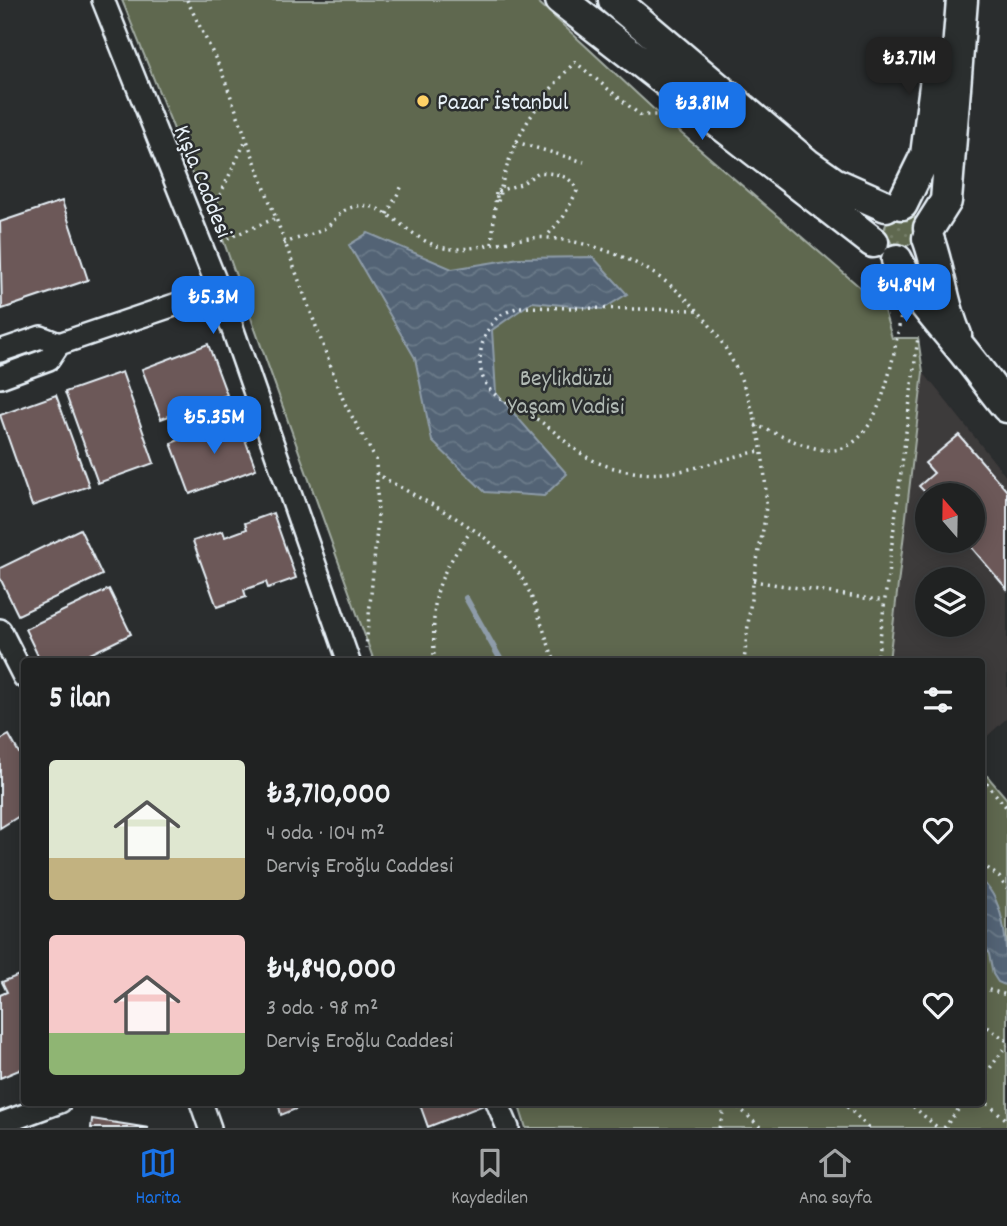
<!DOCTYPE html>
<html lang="tr">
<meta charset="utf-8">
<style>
:root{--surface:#202222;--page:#282a2a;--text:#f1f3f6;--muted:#a2a4a5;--line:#3d3f40;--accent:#1a73e8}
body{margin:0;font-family:Dekko,sans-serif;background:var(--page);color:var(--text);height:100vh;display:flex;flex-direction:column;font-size:26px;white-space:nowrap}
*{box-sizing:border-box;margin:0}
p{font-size:23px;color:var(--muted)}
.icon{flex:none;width:38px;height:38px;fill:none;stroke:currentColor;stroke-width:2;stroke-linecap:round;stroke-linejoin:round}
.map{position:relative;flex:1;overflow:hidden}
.side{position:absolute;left:21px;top:658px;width:964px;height:448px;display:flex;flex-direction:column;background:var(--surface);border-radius:7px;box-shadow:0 4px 18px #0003,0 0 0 2px var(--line)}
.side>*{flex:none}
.needle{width:46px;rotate:340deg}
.buttons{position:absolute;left:915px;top:483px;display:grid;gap:14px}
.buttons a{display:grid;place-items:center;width:70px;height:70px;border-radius:50%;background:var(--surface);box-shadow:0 4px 18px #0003,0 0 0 2px var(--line);font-size:35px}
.price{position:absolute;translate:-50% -60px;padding:0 16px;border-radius:14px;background:var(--accent);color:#fff;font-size:23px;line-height:46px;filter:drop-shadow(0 2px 4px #0008)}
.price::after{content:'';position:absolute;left:50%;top:42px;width:21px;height:16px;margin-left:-10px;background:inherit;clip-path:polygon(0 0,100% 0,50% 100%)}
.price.current{background:#222;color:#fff}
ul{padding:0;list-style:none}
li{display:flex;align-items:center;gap:21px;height:175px;padding:0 28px}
li span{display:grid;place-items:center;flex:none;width:196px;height:140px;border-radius:7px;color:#555}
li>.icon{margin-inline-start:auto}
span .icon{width:84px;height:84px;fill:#fffc;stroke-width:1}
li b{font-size:30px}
h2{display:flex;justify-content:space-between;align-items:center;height:84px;padding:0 28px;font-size:30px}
.dock{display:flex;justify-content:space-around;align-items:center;height:98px;border-top:2px solid var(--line);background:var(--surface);font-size:19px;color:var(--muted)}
.dock a{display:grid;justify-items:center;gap:4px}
.dock .current{color:var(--accent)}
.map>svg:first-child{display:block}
</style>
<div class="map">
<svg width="1007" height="1128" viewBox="0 0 1007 1128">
<defs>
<pattern id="grass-dots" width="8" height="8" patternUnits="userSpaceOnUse" patternTransform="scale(1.75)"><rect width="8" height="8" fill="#5e684f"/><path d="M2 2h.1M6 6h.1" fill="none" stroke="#757e69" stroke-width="1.8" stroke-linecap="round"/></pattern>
<pattern id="water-waves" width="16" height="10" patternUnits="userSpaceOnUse" patternTransform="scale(1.75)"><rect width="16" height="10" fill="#526374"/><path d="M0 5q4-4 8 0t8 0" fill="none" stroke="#6b7a89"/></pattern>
</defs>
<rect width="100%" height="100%" fill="#2a2d2e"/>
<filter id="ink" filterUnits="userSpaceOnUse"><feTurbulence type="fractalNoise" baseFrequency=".0143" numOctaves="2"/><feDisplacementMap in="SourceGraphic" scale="14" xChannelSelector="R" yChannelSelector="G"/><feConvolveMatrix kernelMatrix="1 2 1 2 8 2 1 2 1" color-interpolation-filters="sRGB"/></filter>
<g filter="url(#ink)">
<path fill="#3e3a3b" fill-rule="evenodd" d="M923,372L1007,478V718L982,741V662L888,660ZM928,495H973V541H928ZM928,579H973V625H928Z"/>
<path fill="url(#grass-dots)" stroke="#a3aca4" stroke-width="2" d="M912,214L917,220L914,242L907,246L892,244L884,230L889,216Z"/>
<path fill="#5e684f" stroke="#a3aca4" stroke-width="2" d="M122,0H536L660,115L883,307L892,338H918L923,372L889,661H374L222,237L200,194Z
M982,770L1007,799V1128H526L518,1103L982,1102Z"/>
<path fill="url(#water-waves)" stroke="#8e9ca9" stroke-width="2" d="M368,233L452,269L519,258L593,257L627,294L603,309L532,302L492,330L496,393L567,474L544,496L485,492L432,441L415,358L349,245Z
M982,881C1007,903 1007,952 1007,986L998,982L993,974L989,954L982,940Z"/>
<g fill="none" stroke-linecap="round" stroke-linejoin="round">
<path stroke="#8e9ca9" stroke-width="6" d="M466,598L502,662"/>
</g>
<path fill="#6c5958" stroke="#e8f1f8" stroke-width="2" d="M62,201L88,280L2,309L0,222Z
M208,344L227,395L161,419L142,369Z
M122,372L154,463L98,483L65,392Z
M56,395L89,486L32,506L0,415Z
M237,418L256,469L190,494L171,443Z
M959,435L1007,491V589L966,541H973V495H928L919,486L934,473L925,463Z
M273,513L296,578L268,588L266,582L244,590L246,597L217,607L193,541L223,531L225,537L247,529L245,523Z
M80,529L102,575L18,615L0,578V568Z
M109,589L131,634L74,662H41L25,629Z
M9,735L24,762V813L0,828V740Z
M24,973V1068L0,1078V995L7,992L2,982Z
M278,1102H313L281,1115Z
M419,1102H483L484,1105L428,1127Z
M92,1119L149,1128H91Z"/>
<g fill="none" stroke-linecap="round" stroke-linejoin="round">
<g stroke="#e8f1f8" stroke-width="26">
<path id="minor" d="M103,0L219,290L349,662
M0,351L41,337L59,344
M0,377L49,359L59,344L219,290
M0,630L24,677
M201,1102L210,1128
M497,1102L508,1128
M0,1124L60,1102"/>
</g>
<g stroke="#e8f1f8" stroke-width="35">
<path id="secondary" d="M561,0L873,242
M614,0L807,164L834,183L886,206
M902,204L926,155L937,70
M929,228L946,201L962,0
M928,238C940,270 942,304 956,335
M897,260C916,299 941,323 967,356C981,373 993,391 1007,407"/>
</g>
<path stroke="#e8f1f8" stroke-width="3.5" stroke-dasharray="2 5" stroke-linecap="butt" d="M187,0L221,70L344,402L376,460L378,518L366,648
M516,142L584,162
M498,191L521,184L539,172C555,174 571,174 577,191L564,216L546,237
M211,214L246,140
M387,214L403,184
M221,241L274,219
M284,244C297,237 317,235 328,226C340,216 338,210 357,206C390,200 412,249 455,249C486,249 518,235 549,238C688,253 760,362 766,494C767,521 758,551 754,577C750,605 747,634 744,662
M492,244L496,192L498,202C509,142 534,105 575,62L640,115H660
M697,310L519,307C512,310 502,313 496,319C479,336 473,372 491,391C503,403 519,407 532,416C571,440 575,461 627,471C677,481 713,459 761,451
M755,425C777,433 803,448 827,450C881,454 893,356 901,316
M376,473C428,506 495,528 526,585C538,609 545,637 555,662
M753,581L884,601
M434,662C433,595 432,585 471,531
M877,662L918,337
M982,778L1007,808
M982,864L999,877L1007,889
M982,988L1007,995
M982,1023L1007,1041
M982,1079L1007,1045
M982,1099L1007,1120
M733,1102L761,1128
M842,1102L869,1128
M908,1102L938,1128
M719,1128L726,1102
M944,1128L964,1102"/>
<use href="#minor" stroke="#2a2d2e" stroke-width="21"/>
<use href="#secondary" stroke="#2a2d2e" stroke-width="30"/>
</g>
</g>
<circle fill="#ffd166" stroke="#2a2d2e" stroke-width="2.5" cx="423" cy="101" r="7"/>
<g text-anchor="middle" stroke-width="5" stroke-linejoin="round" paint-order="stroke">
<g font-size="24" fill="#e8f1f8" stroke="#2a2d2e" text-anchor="start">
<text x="437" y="109">Pazar İstanbul</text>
</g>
<g font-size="24" fill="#e8f1f8" stroke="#2a2d2e">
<text transform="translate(204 181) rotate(68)" y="8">Kışla Caddesi</text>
</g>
<g font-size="24" fill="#b1bab4" stroke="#2a2d2e">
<text x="566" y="385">Beylikdüzü<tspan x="566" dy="28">Yaşam Vadisi</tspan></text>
</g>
</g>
</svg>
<div class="buttons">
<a><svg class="needle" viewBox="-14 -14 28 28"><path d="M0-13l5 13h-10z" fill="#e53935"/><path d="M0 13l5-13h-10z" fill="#a2a4a5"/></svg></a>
<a><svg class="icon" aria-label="layers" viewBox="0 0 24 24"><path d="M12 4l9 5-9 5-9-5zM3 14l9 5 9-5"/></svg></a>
</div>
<b class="price current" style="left:909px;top:97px">₺3.71M</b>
<b class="price" style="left:702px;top:142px">₺3.81M</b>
<b class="price" style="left:906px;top:324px">₺4.84M</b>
<b class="price" style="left:213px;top:336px">₺5.3M</b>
<b class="price" style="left:214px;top:456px">₺5.35M</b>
<section class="side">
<h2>5 ilan<svg class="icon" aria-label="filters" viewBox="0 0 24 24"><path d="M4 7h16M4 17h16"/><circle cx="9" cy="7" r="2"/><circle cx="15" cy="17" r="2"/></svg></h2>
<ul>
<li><span style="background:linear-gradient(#dfe7d0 70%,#c2b280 0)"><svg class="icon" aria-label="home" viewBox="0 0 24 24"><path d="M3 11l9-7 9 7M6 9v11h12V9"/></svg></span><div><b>₺3,710,000</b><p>4 oda · 104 m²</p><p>Derviş Eroğlu Caddesi</p></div><svg class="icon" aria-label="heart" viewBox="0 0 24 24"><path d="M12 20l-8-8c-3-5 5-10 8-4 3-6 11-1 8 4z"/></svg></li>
<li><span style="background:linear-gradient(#f6c9c9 70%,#8fb573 0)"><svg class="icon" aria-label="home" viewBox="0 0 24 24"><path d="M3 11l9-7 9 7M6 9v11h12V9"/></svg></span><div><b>₺4,840,000</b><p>3 oda · 98 m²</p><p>Derviş Eroğlu Caddesi</p></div><svg class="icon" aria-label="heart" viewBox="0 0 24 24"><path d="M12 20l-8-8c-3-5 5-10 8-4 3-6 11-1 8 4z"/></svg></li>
</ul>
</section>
</div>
<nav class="dock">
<a class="current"><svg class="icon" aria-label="map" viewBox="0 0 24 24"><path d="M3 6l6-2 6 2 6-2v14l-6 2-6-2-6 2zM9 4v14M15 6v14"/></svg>Harita</a>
<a><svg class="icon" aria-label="saved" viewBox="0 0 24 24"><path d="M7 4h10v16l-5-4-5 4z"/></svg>Kaydedilen</a>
<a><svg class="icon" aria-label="home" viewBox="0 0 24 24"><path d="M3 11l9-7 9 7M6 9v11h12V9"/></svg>Ana sayfa</a>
</nav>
